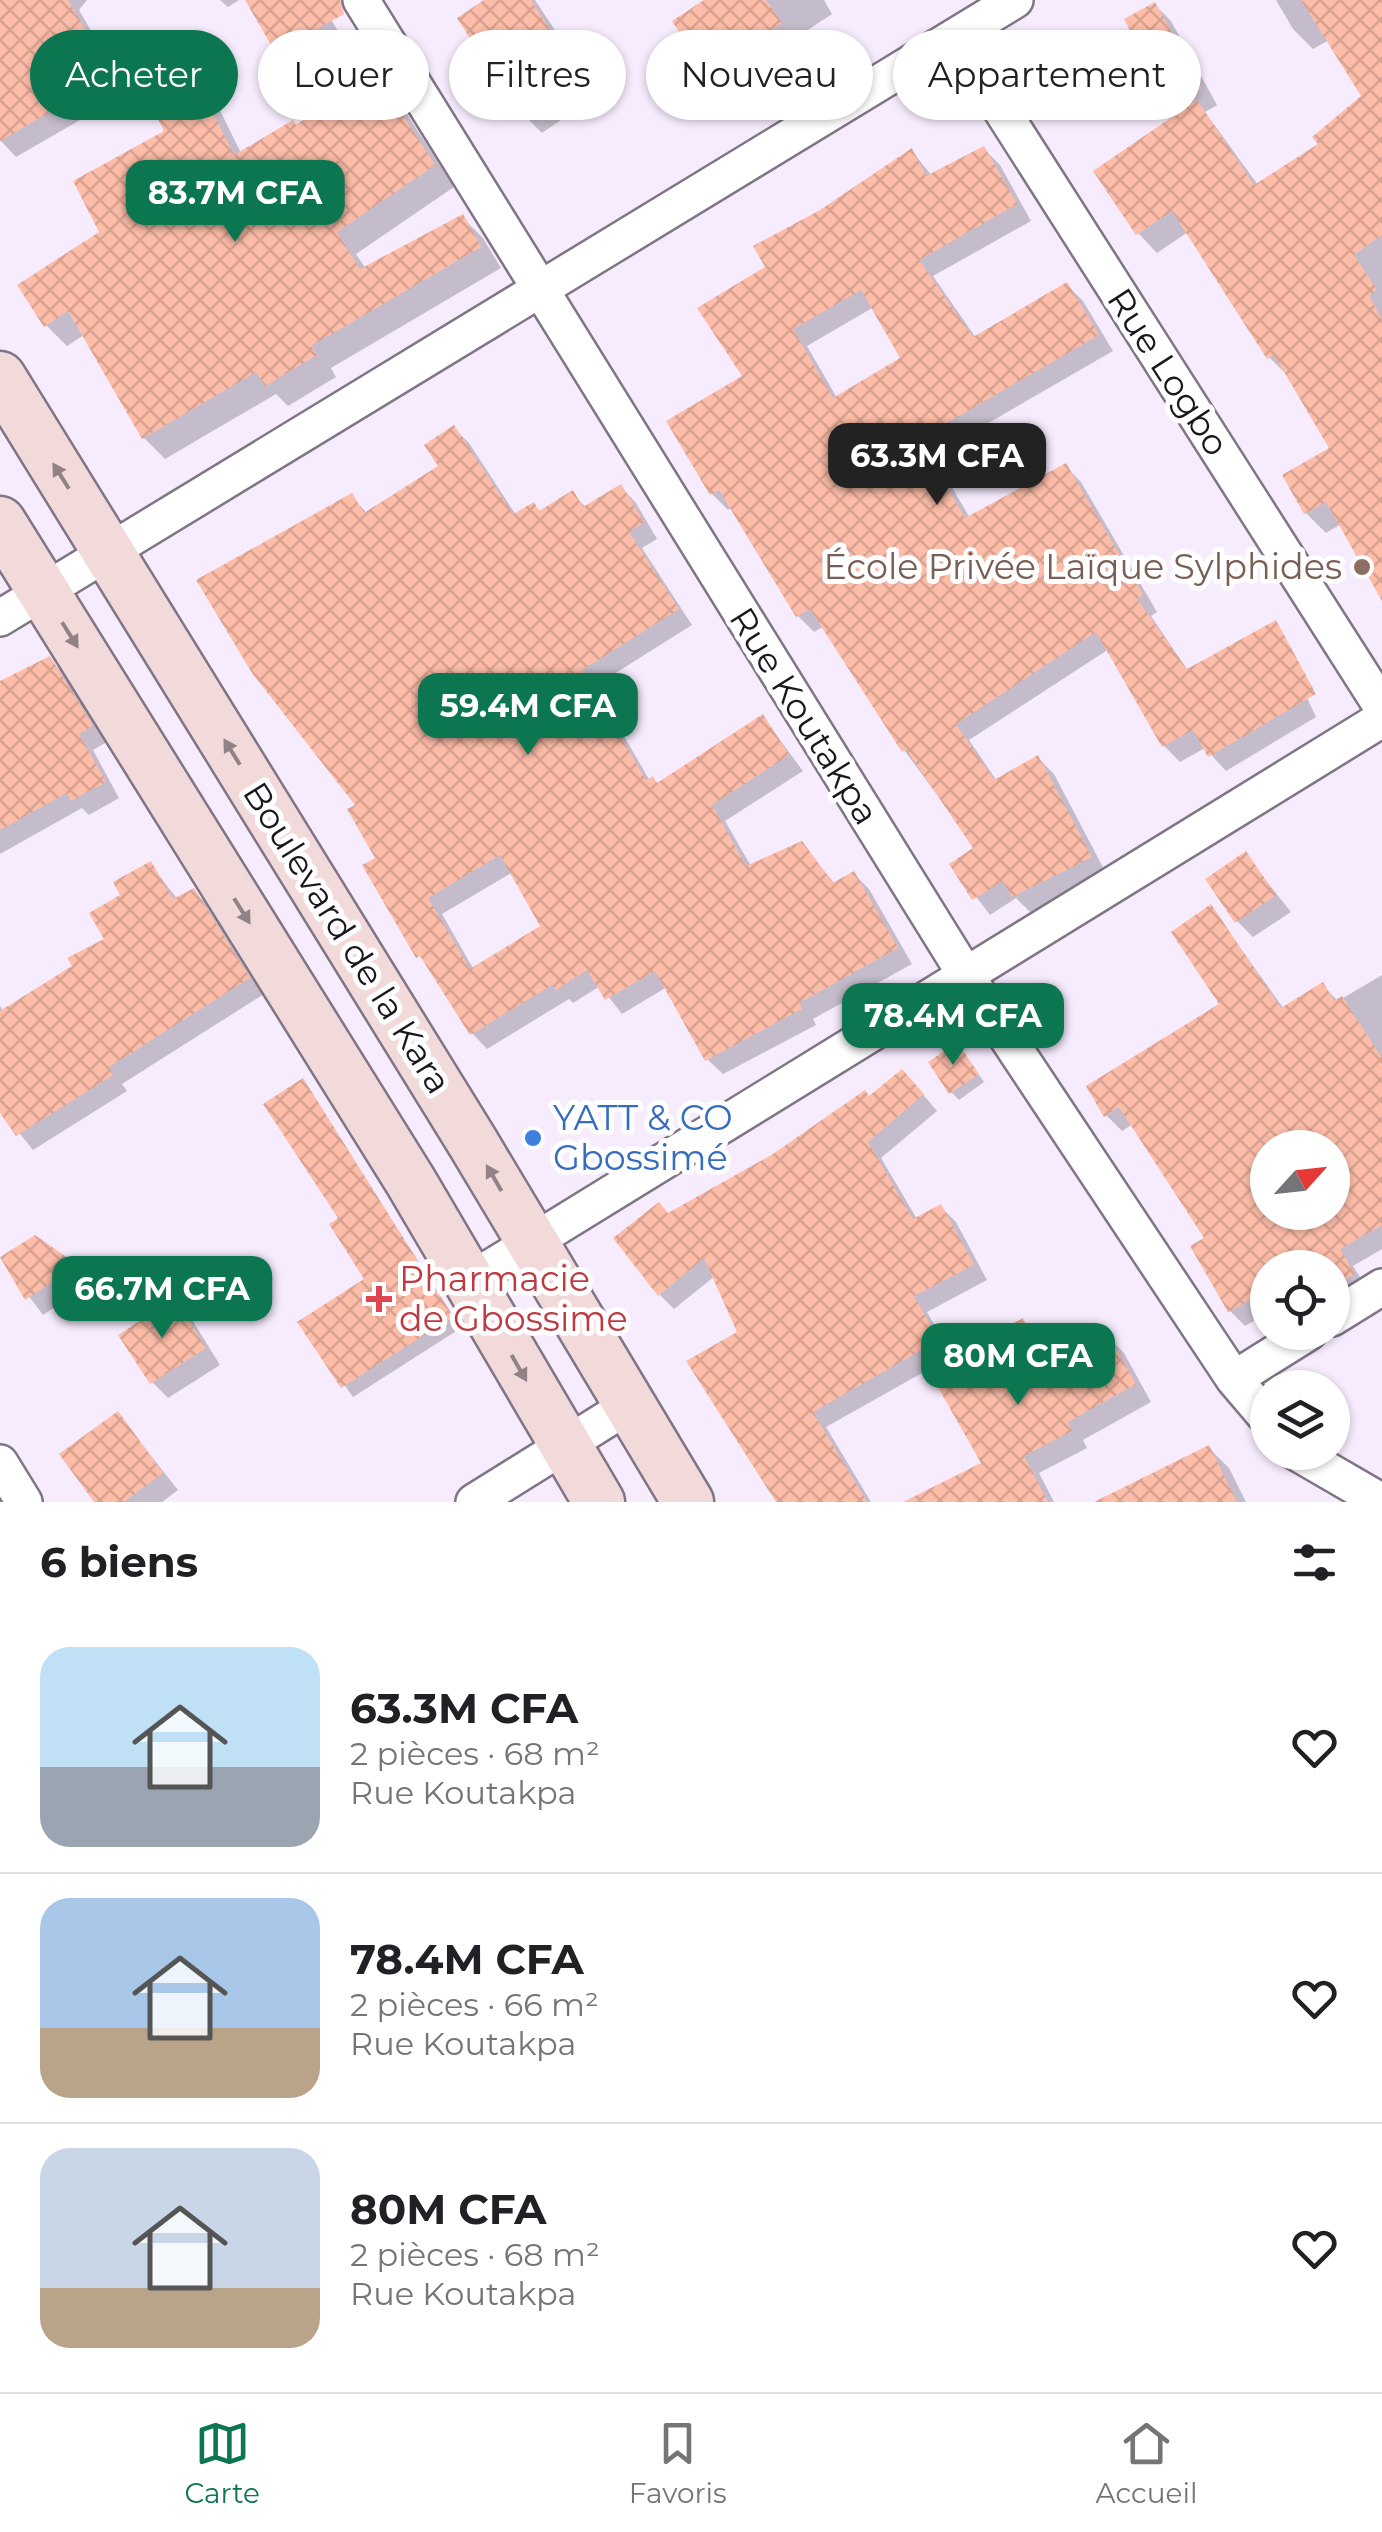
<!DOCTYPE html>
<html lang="fr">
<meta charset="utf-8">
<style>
:root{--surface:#fff;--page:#f6f6f6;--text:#202124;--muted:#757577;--line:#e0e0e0;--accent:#0c7650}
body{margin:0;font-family:Montserrat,sans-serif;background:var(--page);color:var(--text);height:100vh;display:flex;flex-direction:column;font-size:38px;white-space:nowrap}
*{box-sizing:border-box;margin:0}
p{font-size:32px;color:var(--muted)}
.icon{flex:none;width:55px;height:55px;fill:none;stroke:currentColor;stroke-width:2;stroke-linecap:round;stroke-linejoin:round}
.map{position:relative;height:1502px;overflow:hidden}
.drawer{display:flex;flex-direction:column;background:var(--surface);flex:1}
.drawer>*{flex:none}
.top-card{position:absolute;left:30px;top:30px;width:1322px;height:90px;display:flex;gap:20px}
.needle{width:65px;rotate:63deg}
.controls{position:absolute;left:1250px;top:1130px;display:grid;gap:20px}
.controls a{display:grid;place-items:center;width:100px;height:100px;border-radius:50%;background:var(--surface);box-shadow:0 2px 8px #0004;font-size:50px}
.price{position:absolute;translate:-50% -85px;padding:0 22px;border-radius:20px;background:var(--accent);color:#fff;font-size:32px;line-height:65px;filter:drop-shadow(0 2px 5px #0008)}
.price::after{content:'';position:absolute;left:50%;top:60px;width:30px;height:22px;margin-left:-15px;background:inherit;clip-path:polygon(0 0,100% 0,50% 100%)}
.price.on{background:#222;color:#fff}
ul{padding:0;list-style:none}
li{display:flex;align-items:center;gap:30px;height:250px;padding:0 40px}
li+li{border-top:2px solid var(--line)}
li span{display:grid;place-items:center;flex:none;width:280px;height:200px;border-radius:30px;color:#555}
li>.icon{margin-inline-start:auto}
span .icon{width:120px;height:120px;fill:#fffc;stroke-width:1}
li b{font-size:42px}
h2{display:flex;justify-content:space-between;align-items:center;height:120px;padding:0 40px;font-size:42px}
.chip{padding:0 35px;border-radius:45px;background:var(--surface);box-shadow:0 2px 8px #0004;font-size:35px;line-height:90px}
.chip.on{background:var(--accent);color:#fff}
.dock{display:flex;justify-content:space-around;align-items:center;height:140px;border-top:2px solid var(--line);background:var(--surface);font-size:28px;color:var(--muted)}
.dock a{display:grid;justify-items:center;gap:5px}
.dock .on{color:var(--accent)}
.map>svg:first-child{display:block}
</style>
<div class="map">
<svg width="1382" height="1502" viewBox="0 0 1382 1502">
<defs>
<pattern id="building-cross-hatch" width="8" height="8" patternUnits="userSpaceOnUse" patternTransform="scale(2.5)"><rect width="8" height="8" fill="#fdbda9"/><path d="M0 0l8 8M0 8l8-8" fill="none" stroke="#d8a291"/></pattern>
</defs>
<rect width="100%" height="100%" fill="#f7ecfe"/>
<path fill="#0003" fill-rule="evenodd" d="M0,0H87L79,10L127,93L16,157L0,140Z
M220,0H239L228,7Z
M248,0H319L343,39L293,67L277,51Z
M489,0H535L598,95L542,133L518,109Z
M709,0H824L832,14L723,86L708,72Z
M1276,0H1382V596L1341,524L1326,533L1306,513L1285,476L1332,449L1289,377L1269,357L1188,232L1157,253L1138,233L1182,114L1172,104L1155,5L1171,21L1217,105L1205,112L1258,185L1322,145L1364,97L1329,40L1313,49L1293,29Z
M182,55L203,76L241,153L296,127L375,75L396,97L454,187L356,254L366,269L462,217L483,238L501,268L331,368L336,377L288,406L276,394L165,459L144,438L84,335L67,346L46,325L167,132Z
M984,149L1000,165L1031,221L933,276L976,338L1067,285L1083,301L1113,351L933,455L970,518L1065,466L1081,482L1157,612L1151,616L1188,671L1282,644L1316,717L1226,771L1205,748L1180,762L1164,746L1109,649L969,740L997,781L1038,758L1054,774L1106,873L1030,912L1016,898L990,915L952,865L977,849L904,750L824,626L814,632L798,616L732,507L728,510L712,494L669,422L745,377L768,268L821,212L912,151L932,176ZM874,307L904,359L837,398L807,346Z
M454,428L469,443L516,515L534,505L541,512L572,494L587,508L621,487L636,503L657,539L642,548L692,625L595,686L650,781L658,785L763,717L803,771L725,821L751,866L802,844L835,884L854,874L869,889L912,964L813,1019L816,1025L723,1074L707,1059L667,987L622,1014L600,986L573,1003L569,999L487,1049L472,1033L379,858L359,806L351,496L366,512L441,467ZM513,872L543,926L474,970L442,914Z
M49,659L65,675L107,742L93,750L119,798L89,815L82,808L0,854V685Z
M1245,854L1291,912L1253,937L1237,921Z
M150,864L178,900L193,891L209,906L264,994L122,1084L127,1091L33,1150L0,1109V1006L4,1012L75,967L108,940L124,896Z
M1211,907L1284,1009L1322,985L1338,1001L1382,975V1249L1353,1266L1368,1290L1332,1312V1268H1268V1313L1245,1326L1230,1311L1207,1239L1133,1124L1122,1131L1106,1115L1222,1004ZM1268,1148H1332V1212H1268Z
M964,1053L984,1082L959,1100L951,1092Z
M303,1082L461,1328L353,1397L300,1323L368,1280L341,1219Z
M917,1087L937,1111L881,1158L917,1219L941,1207L956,1222L987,1280L927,1312L953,1357L1023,1321L1039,1337L1053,1365L1107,1336L1124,1353L1151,1402L1083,1440L1087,1448L1039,1473L1054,1502H908L985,1464L931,1368L826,1427L871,1502H778L741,1333L715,1276L674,1309L659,1294L670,1216L870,1099Z
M35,1238L92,1282L43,1315L1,1259Z
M175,1302L191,1318L220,1365L168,1398L152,1382Z
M118,1414L178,1490L162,1502H97Z
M1209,1448L1229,1468L1246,1502H1156Z"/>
<path fill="url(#building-cross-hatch)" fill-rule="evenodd" d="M0,0H68L112,76L0,141Z
M245,0H340L344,14L275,52Z
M484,0H531L575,70L516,110L457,18Z
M704,0H766L782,23L706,73L672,21Z
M1301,0H1382V235L1354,255L1377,290L1369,295L1382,320V601L1326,502L1304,514L1282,475L1329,448L1274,355L1267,359L1172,211L1136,235L1093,171L1197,100L1254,185L1318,144L1312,137L1361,96Z
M1155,2L1202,89L1170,106L1124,19Z
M182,52L234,155L293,120L296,125L375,72L435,165L337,232L360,269L463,214L481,247L311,346L317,355L265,386L256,372L142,439L68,311L44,327L17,285L99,232L73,181L164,131L136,76Z
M984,146L1017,204L919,260L973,337L1067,282L1099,335L919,439L965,518L1066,463L1143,595L1137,599L1187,669L1276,620L1316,694L1208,757L1193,730L1162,747L1096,632L956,724L994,780L1038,755L1092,857L1012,897L1003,881L972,900L949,864L973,848L906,749L902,752L810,609L796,617L719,490L710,495L666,421L742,376L697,308L765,267L753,246L820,210L912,148L926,176ZM861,290L900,358L833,398L793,329Z
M454,425L513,514L534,502L539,511L573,490L583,507L621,484L644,522L629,532L679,609L582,670L646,780L653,776L657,783L763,714L789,755L712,805L746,866L802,841L833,883L854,871L898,948L799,1003L802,1009L705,1061L655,971L605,1000L587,970L556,990L552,985L470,1035L420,956L416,958L362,865L375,858L347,809L355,805L252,673L196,580L352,493L364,513L438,466L424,445ZM500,855L540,926L470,969L428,898Z
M50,656L93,726L79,734L106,782L71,801L67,793L0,830V681Z
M1246,851L1276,895L1235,923L1205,879Z
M151,861L173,899L194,888L250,978L109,1067L113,1075L16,1136L0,1113V1011L72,966L67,958L104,939L89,913L120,895L113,882Z
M1211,904L1281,1008L1323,982L1334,1001L1342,996L1382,1058V1225L1340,1249L1355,1274L1332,1287V1268H1268V1290L1228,1312L1190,1246L1204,1238L1119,1107L1104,1117L1086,1086L1219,1004L1171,932ZM1268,1148H1332V1212H1268Z
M957,1042L979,1074L949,1094L928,1062Z
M902,1069L924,1094L868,1142L913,1219L941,1204L974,1265L914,1296L939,1340L813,1412L867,1502H776L686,1361L737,1332L704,1258L658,1296L613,1238L659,1202L668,1213L773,1154L865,1090L869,1096Z
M303,1078L453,1317L341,1388L297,1322L364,1279L329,1224L338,1218L263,1104Z
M35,1235L78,1265L25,1300L0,1257Z
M175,1298L206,1348L150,1384L118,1335Z
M1023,1318L1047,1365L1107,1333L1136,1384L1068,1422L1072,1431L1024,1456L1048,1502H903L981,1463L927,1368Z
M118,1411L163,1473L124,1502H94L59,1454Z
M1209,1445L1237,1502H1094Z"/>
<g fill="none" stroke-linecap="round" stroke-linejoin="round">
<g stroke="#7f7585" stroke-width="40">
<path id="street" d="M361,0L967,977L1234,1379L1268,1419
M955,37L1382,707
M0,618L1015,0
M469,1281L1382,719
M1332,1318L1382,1287
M1234,1379L1309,1332
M1296,1452L1382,1502
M0,1463L24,1502
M474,1502L628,1406"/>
</g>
<g stroke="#7f7585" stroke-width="55">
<path id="secondary" d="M0,377L473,1143L688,1502
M0,522L411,1182L599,1502"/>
</g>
<use href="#street" stroke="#fff" stroke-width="35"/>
<use href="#secondary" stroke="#f2dada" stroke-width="50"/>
</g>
<defs><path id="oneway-solid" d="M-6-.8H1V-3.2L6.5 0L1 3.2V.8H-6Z" transform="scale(2.5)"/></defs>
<g fill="#918285">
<use href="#oneway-solid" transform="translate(61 476) rotate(-122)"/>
<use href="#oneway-solid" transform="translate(70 635) rotate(58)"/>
<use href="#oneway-solid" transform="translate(232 752) rotate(-122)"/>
<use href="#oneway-solid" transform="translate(242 911) rotate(58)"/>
<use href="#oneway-solid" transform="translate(494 1178) rotate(-120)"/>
<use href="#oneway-solid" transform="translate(519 1368) rotate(60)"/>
</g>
<circle fill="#8d6e63" stroke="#fefefe" stroke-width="4" cx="1362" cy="567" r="10"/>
<circle fill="#3f7fe0" stroke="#fefefe" stroke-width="4" cx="533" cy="1138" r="10"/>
<path fill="#e0444e" stroke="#fefefe" stroke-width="4" d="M374 1284h10v10h10v10h-10v10h-10v-10h-10v-10h10z"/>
<g text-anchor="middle" stroke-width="10" stroke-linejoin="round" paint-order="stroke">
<g font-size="35" fill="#1a161d" stroke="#fefefe">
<text transform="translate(1168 372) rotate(57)" y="12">Rue Logbo</text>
<text transform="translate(804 716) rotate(58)" y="12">Rue Koutakpa</text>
<text transform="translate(347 938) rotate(58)" y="12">Boulevard de la Kara</text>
</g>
<g font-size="35" fill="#785e54" stroke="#fefefe" text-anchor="end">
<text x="1342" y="579">École Privée Laïque Sylphides</text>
</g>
<g font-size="35" fill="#366cbe" stroke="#fefefe" text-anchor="start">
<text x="553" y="1130">YATT &amp; CO<tspan x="553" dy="40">Gbossimé</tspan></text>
</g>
<g font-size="35" fill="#be3a42" stroke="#fefefe" text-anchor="start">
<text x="399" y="1291">Pharmacie<tspan x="399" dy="40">de Gbossime</tspan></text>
</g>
</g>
</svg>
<div class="controls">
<a><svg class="needle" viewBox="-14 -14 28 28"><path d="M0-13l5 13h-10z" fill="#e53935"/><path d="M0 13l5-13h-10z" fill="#757577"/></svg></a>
<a><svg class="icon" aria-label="locate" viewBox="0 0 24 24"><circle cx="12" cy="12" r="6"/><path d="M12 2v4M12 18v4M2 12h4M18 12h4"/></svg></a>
<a><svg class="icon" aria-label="layers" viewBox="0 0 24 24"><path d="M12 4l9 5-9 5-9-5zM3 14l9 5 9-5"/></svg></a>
</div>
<b class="price" style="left:235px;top:245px">83.7M CFA</b>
<b class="price on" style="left:937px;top:508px">63.3M CFA</b>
<b class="price" style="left:528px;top:758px">59.4M CFA</b>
<b class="price" style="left:953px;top:1068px">78.4M CFA</b>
<b class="price" style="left:162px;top:1341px">66.7M CFA</b>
<b class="price" style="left:1018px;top:1408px">80M CFA</b>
<div class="top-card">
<a class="chip on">Acheter</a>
<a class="chip">Louer</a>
<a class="chip">Filtres</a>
<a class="chip">Nouveau</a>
<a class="chip">Appartement</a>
</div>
</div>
<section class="drawer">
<h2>6 biens<svg class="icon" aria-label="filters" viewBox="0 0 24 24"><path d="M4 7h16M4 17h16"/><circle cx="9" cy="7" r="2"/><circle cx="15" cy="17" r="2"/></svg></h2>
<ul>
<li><span style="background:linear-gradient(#bfe0f5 60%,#9aa5b1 0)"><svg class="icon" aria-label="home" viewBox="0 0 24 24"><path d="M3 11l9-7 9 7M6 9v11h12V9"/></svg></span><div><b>63.3M CFA</b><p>2 pièces · 68 m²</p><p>Rue Koutakpa</p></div><svg class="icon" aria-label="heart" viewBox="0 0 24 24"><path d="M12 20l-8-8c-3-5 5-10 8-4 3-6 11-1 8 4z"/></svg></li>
<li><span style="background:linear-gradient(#a9c7e8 65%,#b9a48a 0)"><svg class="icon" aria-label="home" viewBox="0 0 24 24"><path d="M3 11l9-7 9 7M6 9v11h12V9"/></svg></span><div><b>78.4M CFA</b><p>2 pièces · 66 m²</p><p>Rue Koutakpa</p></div><svg class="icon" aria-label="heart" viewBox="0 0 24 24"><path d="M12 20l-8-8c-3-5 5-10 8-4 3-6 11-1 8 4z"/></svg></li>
<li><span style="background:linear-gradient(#c9d6e8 70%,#b9a48a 0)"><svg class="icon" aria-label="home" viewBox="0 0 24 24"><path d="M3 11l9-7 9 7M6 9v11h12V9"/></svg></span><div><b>80M CFA</b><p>2 pièces · 68 m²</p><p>Rue Koutakpa</p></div><svg class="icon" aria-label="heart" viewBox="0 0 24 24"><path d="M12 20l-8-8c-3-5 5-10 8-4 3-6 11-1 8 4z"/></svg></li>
</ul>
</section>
<nav class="dock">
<a class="on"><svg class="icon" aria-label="map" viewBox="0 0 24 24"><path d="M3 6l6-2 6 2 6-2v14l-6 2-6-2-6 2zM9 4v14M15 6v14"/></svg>Carte</a>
<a><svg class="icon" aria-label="saved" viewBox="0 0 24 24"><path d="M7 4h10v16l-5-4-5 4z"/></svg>Favoris</a>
<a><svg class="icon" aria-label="home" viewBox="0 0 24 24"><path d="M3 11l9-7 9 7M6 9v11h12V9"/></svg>Accueil</a>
</nav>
